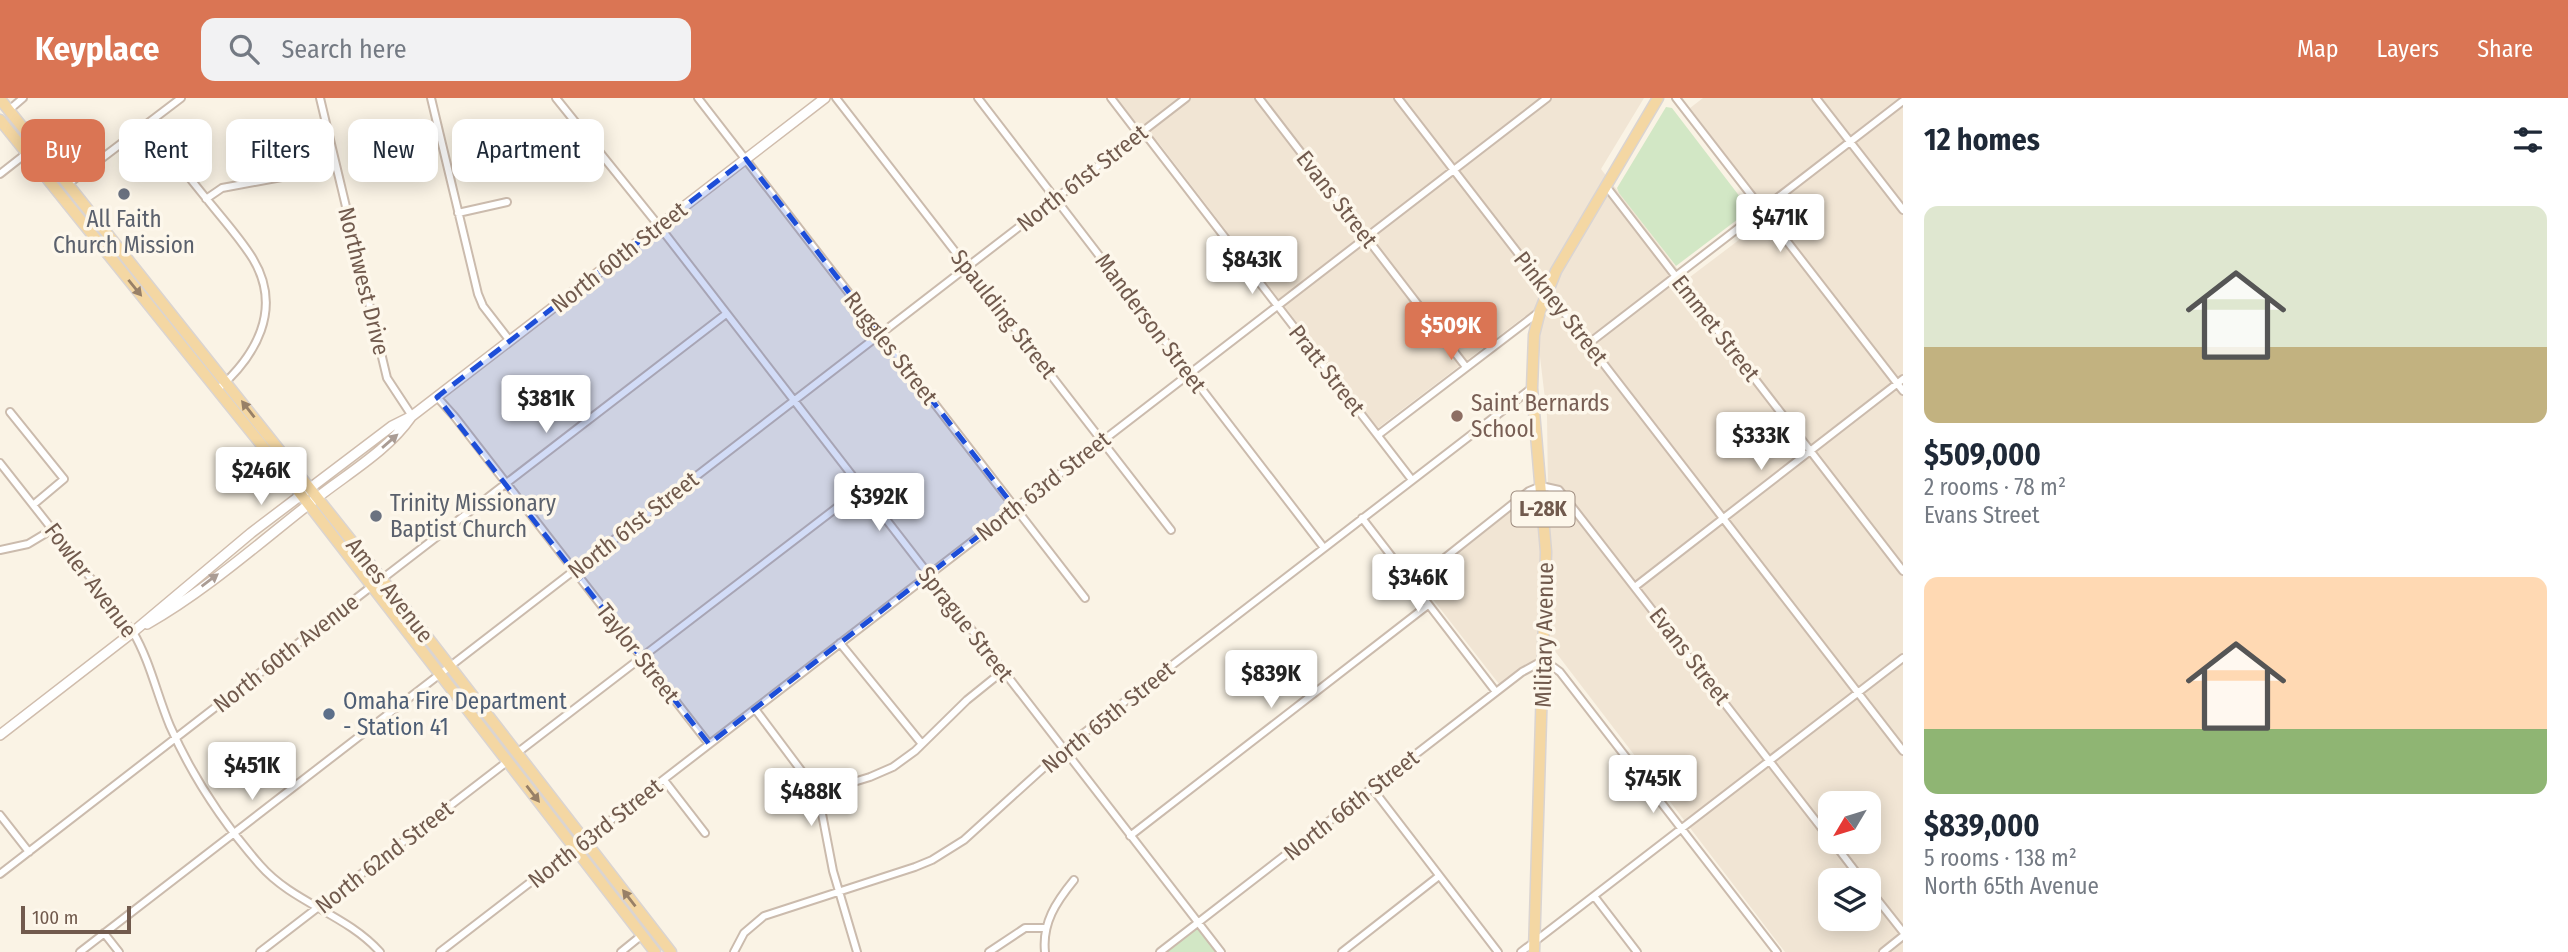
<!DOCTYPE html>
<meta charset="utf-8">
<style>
:root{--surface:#fff;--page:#f2f2f3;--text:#1f2937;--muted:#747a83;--accent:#da7554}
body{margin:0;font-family:"Fira Sans Condensed",sans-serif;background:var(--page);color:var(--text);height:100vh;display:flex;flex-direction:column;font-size:26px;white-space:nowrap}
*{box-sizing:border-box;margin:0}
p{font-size:23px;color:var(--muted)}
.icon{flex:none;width:38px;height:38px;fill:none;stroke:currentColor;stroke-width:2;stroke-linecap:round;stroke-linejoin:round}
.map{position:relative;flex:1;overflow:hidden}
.side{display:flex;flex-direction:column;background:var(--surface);width:665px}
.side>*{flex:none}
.hud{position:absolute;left:21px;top:21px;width:665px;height:63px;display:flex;gap:14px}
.needle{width:46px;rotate:232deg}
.buttons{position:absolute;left:1818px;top:693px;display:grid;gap:14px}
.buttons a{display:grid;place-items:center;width:63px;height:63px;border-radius:14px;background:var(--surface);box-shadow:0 4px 18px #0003;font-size:35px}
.scale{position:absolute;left:21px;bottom:18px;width:110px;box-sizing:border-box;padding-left:7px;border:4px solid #715a4d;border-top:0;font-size:19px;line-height:24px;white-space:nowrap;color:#715a4d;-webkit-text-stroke:5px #fdf7eb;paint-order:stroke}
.price{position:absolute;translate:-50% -60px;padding:0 16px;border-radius:7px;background:#fff;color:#222;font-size:23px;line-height:46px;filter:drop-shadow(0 2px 4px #0008)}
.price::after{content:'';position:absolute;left:50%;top:42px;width:21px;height:16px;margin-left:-10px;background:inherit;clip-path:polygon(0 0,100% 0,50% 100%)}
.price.current{background:var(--accent);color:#fff}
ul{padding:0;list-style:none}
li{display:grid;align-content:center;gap:14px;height:371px;padding:0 21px}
li span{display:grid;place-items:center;height:217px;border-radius:14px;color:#555}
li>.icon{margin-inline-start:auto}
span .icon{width:126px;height:126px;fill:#fffc;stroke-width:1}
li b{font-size:30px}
h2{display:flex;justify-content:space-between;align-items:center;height:84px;padding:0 21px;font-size:30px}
.chip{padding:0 24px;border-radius:14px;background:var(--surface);box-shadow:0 4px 18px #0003;font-size:24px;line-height:63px}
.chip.current{background:var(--accent);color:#fff}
header{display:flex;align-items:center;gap:42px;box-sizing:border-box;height:98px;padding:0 35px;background:var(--accent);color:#fff}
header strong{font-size:33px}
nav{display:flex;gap:38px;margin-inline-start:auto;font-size:24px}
.search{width:490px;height:63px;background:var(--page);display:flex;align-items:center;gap:18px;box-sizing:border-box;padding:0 24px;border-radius:14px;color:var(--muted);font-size:26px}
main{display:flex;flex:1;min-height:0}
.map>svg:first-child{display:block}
</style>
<header>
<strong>Keyplace</strong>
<div class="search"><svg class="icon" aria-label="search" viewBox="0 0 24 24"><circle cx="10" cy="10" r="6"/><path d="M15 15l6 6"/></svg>Search here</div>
<nav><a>Map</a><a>Layers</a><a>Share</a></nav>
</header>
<main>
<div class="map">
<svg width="1903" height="854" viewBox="0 0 1903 854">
<rect width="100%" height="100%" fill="#faf3e5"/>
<path fill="#f1e5d4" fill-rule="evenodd" d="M1115,0H1644L1601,71L1686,182L1772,117L1690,10L1703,0H1903V854H1785L1554,552L1499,586L1421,486L1517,408L1548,392L1547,318L1536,225L1525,218L1378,330L1158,44L1136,28ZM1830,705H1869V744H1830ZM1830,782H1869V821H1830Z"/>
<path fill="#d2e7c5" d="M1666,9L1672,10L1750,112L1676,168L1619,95L1617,90Z
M1198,830L1216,854H1167Z"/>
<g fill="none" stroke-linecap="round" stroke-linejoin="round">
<g stroke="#cbbbad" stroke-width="10">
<path id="street" d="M320,0L387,280L412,318
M431,0L478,196L483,208L510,243
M556,0L659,128L1221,854
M698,0L1085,500
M836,0L1171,432
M978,0L1324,450
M1111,0L1134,30L1149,41L1412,382
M1259,0L1466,269
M1398,0L1903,653
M1676,0L1903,293
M1816,0L1903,112
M9,12L23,0
M147,26C169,54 191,82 214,110C227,126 242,143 253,161C283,211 256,258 217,292
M0,76L37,47
M68,86L181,0
M1606,88L1903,473
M206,101L222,90L336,69
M458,115L507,104
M1588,246L1903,3
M437,299L455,319L709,646
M10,314L64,381L33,407
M1378,337L1539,214
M0,365L133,534C150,563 157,597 170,628C192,678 224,726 260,767C293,805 346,816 380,854
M1362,420L1496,594
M0,452L28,446L53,431
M382,481L726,216
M1412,486L1529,393L1541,388L1559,392L1830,741
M1636,488L1903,281
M840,545L922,646
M755,611L818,695L833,773L857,854
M517,655L861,391
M664,682L705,735
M1372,690L1498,854
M818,695L870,679L893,669L915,653L967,602L1003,573
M0,717L29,754
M1130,738L1428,507
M1833,744L1862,782
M0,776L372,488
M1869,791L1903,834
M1594,798L1637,854
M104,835L119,854
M80,854L1186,0
M260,854L508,663
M440,854L1547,0
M621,854L642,837
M734,854L744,835L764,818L915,769L932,762L964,742L1071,645L1532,290
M989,854L1025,830H1046
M1045,854C1042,825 1056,804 1074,782
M1160,854L1522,574L1544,562L1560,574L1777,854
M1342,854L1439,778
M1521,854L1903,560
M1883,854L1903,838"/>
</g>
<g stroke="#d0bdad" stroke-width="12">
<path id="secondary" d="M147,526C206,493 265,440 318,399C350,374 388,352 411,319
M0,637L133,534L251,435L392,328L412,318L825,0"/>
</g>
<g stroke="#dad4d1" stroke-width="13">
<path id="primary" d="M0,1L401,505L671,854
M0,22L289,381L655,854
M1534,854L1546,454L1532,290L1534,237L1540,213L1556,173L1658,0"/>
</g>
<use href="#street" stroke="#fff" stroke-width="6"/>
<use href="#secondary" stroke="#fff" stroke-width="9"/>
<use href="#primary" stroke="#f4d7a3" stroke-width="10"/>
</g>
<defs><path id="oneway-solid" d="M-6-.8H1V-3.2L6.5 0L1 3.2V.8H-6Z" transform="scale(1.75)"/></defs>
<g fill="#988067">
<use href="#oneway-solid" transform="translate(135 190) rotate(51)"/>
<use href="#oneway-solid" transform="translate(248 311) rotate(-128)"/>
<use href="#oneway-solid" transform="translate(533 696) rotate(52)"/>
<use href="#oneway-solid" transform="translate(629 800) rotate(-128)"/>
</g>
<g fill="#aa9c94">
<use href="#oneway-solid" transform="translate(390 343) rotate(-41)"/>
<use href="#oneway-solid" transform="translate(210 482) rotate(-37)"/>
</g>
<path fill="#1d4ed8" fill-opacity="0.2" stroke="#1d4ed8" stroke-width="5" stroke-dasharray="14 9" stroke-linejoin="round" d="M746,61L1015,410L709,646L437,299Z"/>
<g fill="#6b7280" stroke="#fdf7eb" stroke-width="2.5">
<circle cx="124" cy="96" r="7"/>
<circle cx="376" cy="418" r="7"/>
</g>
<circle fill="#8d6e63" stroke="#fdf7eb" stroke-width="2.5" cx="1457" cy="318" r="7"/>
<circle fill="#5c6f8a" stroke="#fdf7eb" stroke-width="2.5" cx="329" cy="616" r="7"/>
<g text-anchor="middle" stroke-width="7" stroke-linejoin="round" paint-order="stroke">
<rect fill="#fdf7eb" stroke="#9b897c" stroke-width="2" x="1511.5" y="393.5" width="63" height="35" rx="5"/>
<g font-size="21" font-weight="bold" fill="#715a4d">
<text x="1543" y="418">L-28K</text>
</g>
<g font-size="23" fill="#715a4d" stroke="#fdf7eb">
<text transform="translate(1082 80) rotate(-38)" y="8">North 61st Street</text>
<text transform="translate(1337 101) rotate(52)" y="8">Evans Street</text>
<text transform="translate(619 159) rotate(-38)" y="8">North 60th Street</text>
<text transform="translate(364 183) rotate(76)" y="8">Northwest Drive</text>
<text transform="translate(1561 210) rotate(52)" y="8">Pinkney Street</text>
<text transform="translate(1004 216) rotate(52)" y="8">Spaulding Street</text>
<text transform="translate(1151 225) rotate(53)" y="8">Manderson Street</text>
<text transform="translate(1716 230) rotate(52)" y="8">Emmet Street</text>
<text transform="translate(891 250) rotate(52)" y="8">Ruggles Street</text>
<text transform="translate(1327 272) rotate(52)" y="8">Pratt Street</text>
<text transform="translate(1043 388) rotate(-38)" y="8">North 63rd Street</text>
<text transform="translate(633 427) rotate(-38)" y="8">North 61st Street</text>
<text transform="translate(91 482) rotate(53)" y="8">Fowler Avenue</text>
<text transform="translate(390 492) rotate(52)" y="8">Ames Avenue</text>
<text transform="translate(966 526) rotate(52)" y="8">Sprague Street</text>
<text transform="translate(1544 537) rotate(-89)" y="8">Military Avenue</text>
<text transform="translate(286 555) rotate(-38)" y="8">North 60th Avenue</text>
<text transform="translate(638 555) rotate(52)" y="8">Taylor Street</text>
<text transform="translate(1690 558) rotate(52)" y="8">Evans Street</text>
<text transform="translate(1108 619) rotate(-39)" y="8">North 65th Street</text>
<text transform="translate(1351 707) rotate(-38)" y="8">North 66th Street</text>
<text transform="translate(595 735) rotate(-38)" y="8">North 63rd Street</text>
<text transform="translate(384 759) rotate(-38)" y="8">North 62nd Street</text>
</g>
<g font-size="23" fill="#5b616d" stroke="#fdf7eb">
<text x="124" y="129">All Faith<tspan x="124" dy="26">Church Mission</tspan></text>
<text x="390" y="413" text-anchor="start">Trinity Missionary<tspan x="390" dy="26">Baptist Church</tspan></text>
</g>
<g font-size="23" fill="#785e54" stroke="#fdf7eb" text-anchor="start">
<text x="1471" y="313">Saint Bernards<tspan x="1471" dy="26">School</tspan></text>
</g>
<g font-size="23" fill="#4e5e75" stroke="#fdf7eb" text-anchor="start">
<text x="343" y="611">Omaha Fire Department<tspan x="343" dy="26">- Station 41</tspan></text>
</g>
</g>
</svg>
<div class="buttons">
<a><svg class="needle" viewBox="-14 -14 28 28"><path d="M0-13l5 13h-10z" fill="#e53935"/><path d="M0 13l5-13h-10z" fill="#747a83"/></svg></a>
<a><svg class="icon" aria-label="layers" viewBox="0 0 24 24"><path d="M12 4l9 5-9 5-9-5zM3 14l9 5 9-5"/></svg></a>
</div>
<div class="scale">100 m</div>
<b class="price" style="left:1780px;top:156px">$471K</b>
<b class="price" style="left:1252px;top:198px">$843K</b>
<b class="price current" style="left:1451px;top:264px">$509K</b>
<b class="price" style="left:546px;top:337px">$381K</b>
<b class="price" style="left:1761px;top:374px">$333K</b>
<b class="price" style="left:261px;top:409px">$246K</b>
<b class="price" style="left:879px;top:435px">$392K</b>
<b class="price" style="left:1418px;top:516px">$346K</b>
<b class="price" style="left:1271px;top:612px">$839K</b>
<b class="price" style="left:252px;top:704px">$451K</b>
<b class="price" style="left:1653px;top:717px">$745K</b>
<b class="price" style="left:811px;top:730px">$488K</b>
<div class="hud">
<a class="chip current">Buy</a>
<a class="chip">Rent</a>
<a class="chip">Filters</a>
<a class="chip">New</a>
<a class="chip">Apartment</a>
</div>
</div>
<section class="side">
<h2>12 homes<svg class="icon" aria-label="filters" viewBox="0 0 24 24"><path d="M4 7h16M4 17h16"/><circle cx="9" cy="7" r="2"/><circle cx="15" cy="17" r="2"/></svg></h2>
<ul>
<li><span style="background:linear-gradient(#dfe7d0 65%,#c2b280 0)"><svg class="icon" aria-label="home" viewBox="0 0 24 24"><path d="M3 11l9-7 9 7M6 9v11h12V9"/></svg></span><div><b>$509,000</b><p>2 rooms · 78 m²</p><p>Evans Street</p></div></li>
<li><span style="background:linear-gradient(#ffd9b3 70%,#8fb573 0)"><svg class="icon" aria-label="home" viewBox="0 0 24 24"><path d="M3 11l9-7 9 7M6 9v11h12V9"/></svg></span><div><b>$839,000</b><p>5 rooms · 138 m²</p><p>North 65th Avenue</p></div></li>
</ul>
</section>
</main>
